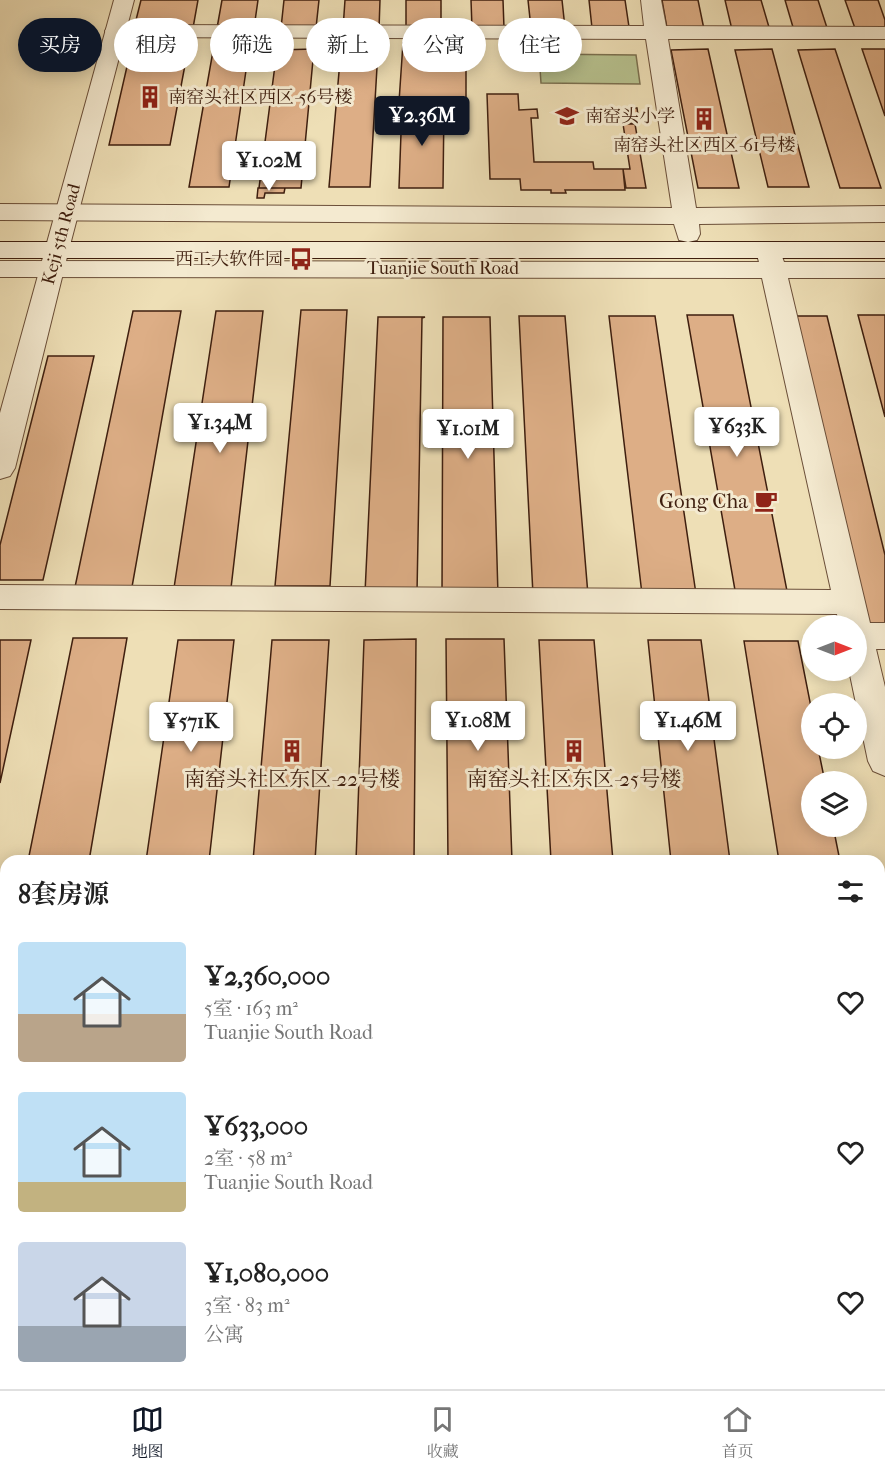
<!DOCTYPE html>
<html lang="zh">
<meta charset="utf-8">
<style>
:root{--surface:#fff;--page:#f6f6f6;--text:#222;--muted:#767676;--line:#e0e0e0;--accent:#111827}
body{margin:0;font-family:"IM FELL French Canon","Noto Serif SC",serif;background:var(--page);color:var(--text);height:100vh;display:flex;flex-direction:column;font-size:22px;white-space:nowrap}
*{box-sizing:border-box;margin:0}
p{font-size:20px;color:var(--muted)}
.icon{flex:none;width:33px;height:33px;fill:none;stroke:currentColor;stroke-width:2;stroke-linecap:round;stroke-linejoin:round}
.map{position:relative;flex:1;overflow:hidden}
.details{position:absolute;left:0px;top:855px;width:885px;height:534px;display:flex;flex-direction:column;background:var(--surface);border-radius:18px 18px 0 0;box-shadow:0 3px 15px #0003}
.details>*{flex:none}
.hud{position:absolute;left:18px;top:18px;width:849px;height:54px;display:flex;gap:12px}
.needle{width:39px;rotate:90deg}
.buttons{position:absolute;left:801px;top:615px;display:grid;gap:12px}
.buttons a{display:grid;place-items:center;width:66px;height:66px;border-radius:50%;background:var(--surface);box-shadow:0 3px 15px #0003;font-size:30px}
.price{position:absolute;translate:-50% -51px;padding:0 14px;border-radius:6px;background:#fff;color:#222;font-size:20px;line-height:39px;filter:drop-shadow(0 2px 3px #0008)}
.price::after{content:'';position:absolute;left:50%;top:36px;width:18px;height:14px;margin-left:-9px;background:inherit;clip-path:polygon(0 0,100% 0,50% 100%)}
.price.on{background:var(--accent);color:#fff}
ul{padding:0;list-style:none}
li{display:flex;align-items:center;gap:18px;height:150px;padding:0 18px}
li span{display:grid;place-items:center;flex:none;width:168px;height:120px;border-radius:6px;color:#555}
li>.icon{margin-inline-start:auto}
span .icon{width:72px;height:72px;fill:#fffc;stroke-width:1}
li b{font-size:26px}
h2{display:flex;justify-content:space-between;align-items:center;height:72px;padding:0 18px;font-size:26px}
.tag{padding:0 21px;border-radius:27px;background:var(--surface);box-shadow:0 3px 15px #0003;font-size:21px;line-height:54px}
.tag.on{background:var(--accent);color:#fff}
.tab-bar{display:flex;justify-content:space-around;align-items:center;height:84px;border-top:2px solid var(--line);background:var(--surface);font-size:16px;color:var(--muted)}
.tab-bar a{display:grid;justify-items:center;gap:3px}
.tab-bar .on{color:var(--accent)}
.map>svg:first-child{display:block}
</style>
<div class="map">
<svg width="885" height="1389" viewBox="0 0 885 1389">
<rect width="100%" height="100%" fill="#eedfb6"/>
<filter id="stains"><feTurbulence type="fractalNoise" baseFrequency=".00333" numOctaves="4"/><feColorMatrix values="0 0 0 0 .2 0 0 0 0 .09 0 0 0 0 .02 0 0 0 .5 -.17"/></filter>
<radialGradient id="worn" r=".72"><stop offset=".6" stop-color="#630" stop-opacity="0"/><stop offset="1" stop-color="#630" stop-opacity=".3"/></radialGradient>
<path fill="#b7c28f" stroke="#7b704f" stroke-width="1.5" d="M539,54L636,55L640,84L541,83Z"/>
<path fill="#ddae86" stroke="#3f1f0f" stroke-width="1.5" d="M141,0H198L193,28H134Z
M222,0H258L254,28H217Z
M284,0H319L316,28H281Z
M345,0H380L379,29H343Z
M406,0H441V28H406Z
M471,0H503L504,28H472Z
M528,0H562L565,28H531Z
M589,0H625L629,27L592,28Z
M662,0H698L705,34H668Z
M725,0H761L771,34H733Z
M785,0H818L829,34H795Z
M845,0H878L885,20V34H857Z
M403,43H466V102H399Z
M131,49H188L170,145H109Z
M314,49L301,188H259L277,50Z
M341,49L378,50L370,187H329Z
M708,49L739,188H698L671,50Z
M772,49L809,187H768L735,50Z
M835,49L881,188H840L798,50Z
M862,49H885V116Z
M249,50L229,187H189L213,51Z
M487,94H518L519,110L537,109L538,118H531L534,162H593L594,169H623L625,190H565L566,193H551V190H521L520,179H490Z
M402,106H444L443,188H399Z
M620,108H637L639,123H623Z
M623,124H635L646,188H626L623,169H630Z
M258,188H285L284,193H265L264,198H257Z
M301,310H347L330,586H275Z
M133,311H181L132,587H75Z
M216,311H263L231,588H174Z
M687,315H733L788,596H736Z
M858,315H885V417Z
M519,316H565L588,595H533Z
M609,316H655L696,594H642Z
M782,316H827L885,555V631L856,626Z
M378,317H425L422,318L417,593H365Z
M443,317H490L498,595H442Z
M48,356H94L43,580H0V545Z
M73,638H127L89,861H28Z
M416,639L414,861H356L364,640Z
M446,639H504L512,861H448Z
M0,640H31L0,783Z
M178,640H234L209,861H146Z
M272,640H329L315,861H253Z
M539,640H594L613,861H551Z
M648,640H701L730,861H671Z
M744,641H798L812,712V748H818L825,782H812V826H833L840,861H779Z
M6,971V1257H0V1001Z
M879,1067L885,1098V1257H879Z
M0,1342H6L7,1389H0Z
M879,1343H885V1389H866L865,1383H879Z
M73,1383H151V1389H72Z
M207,1383H283V1389H206Z
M339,1383H411V1389H338Z
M466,1383H536V1389H466Z
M584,1383H661V1389H584Z
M727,1383H804L805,1389H728Z"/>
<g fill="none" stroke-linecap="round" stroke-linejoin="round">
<g stroke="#6b4f39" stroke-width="2">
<path id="minor" d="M641,0H661L666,26L885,27V39H668L696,208L885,206V222L699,224L700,234L697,240L688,242L679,240L674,224L0,220V204L672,208L646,39L116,37L108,36L105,31L108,26L116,25L644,26Z
M769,243L778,245L784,262H885V278H788L870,623H885V649H876L885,687V776L873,771L868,761L849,670H856V626H839L837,614L0,609V585L831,590L762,278L0,277V261L759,262L756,251L760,245Z
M0,1246H6V1288H0Z
M879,1247H885V1289H879Z"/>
</g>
<g stroke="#6b4f39" stroke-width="2">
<path id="tertiary" d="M114,0H134L69,249L15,468L10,476L0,479V413Z"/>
</g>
<g stroke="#3f1f0f" stroke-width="2">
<path id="secondary" d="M0,242H885V258H0Z"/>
</g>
<use href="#minor" fill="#f4ead0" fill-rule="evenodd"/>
<use href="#tertiary" fill="#f4ead0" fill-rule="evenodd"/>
<use href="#secondary" fill="#f4ead0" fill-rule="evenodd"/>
</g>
<defs>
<g id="building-bare" transform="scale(1.8)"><path d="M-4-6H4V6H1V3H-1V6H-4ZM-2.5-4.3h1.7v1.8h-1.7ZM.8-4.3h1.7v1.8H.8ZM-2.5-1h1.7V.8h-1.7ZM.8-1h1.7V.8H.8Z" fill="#8f2418" stroke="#f4ead0" stroke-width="2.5" paint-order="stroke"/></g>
<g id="school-bare" transform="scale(1.8)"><path d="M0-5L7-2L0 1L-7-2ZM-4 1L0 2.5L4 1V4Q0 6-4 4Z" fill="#8f2418" stroke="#f4ead0" stroke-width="2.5" paint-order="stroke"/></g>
<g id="bus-bare" transform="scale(1.8)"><path d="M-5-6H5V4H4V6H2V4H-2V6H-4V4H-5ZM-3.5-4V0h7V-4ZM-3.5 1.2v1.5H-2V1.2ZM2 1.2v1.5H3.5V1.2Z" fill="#8f2418" stroke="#f4ead0" stroke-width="2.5" paint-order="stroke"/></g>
<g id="cafe-bare" transform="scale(1.8)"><path d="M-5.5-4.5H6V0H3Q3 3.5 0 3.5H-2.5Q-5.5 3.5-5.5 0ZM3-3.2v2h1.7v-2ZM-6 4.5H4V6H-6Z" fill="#8f2418" stroke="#f4ead0" stroke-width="2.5" paint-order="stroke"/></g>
</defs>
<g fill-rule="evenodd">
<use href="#building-bare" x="150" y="97"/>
<use href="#school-bare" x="567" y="116"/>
<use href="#building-bare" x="704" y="119"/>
<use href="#bus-bare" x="301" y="259"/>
<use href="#cafe-bare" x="766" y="501"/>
<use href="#building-bare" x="292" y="751"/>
<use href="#building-bare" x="574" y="751"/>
</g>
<g text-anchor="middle" stroke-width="6" stroke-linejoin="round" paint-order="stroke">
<g font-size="18" fill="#3f1f0f" stroke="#f4ead0" text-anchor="start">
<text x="168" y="103">南窑头社区西区-56号楼</text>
<text x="585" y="122">南窑头小学</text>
<text x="704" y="151" text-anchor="middle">南窑头社区西区-61号楼</text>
<text x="283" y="265" text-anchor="end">西工大软件园</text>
</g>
<g font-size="18" fill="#3f1f0f" stroke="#f4ead0">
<text transform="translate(61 234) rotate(-75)" y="6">Keji 5th Road</text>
<text x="443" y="274">Tuanjie South Road</text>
</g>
<g font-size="21" fill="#3f1f0f" stroke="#f4ead0">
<text x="748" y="508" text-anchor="end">Gong Cha</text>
<text x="292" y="786">南窑头社区东区-22号楼</text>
<text x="574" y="786">南窑头社区东区-25号楼</text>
</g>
</g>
<rect width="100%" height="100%" filter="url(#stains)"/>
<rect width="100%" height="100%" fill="url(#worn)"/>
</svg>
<div class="buttons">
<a><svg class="needle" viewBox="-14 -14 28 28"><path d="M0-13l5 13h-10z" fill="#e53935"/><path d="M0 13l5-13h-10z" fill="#767676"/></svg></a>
<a><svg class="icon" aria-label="locate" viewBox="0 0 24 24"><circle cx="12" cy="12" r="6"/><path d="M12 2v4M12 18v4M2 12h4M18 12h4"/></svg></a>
<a><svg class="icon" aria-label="layers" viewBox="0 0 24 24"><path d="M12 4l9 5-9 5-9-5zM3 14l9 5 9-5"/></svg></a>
</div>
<b class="price on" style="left:422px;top:147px">¥2.36M</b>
<b class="price" style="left:269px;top:192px">¥1.02M</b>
<b class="price" style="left:220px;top:454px">¥1.34M</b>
<b class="price" style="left:737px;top:458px">¥633K</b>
<b class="price" style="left:468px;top:460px">¥1.01M</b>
<b class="price" style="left:478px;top:752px">¥1.08M</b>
<b class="price" style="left:688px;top:752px">¥1.46M</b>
<b class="price" style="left:191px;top:753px">¥571K</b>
<div class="hud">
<a class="tag on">买房</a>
<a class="tag">租房</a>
<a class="tag">筛选</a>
<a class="tag">新上</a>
<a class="tag">公寓</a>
<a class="tag">住宅</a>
</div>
<section class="details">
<h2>8套房源<svg class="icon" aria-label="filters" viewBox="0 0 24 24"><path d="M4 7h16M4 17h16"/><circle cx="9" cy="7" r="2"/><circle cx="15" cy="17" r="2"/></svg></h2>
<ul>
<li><span style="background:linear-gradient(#bfe0f5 60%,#b9a48a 0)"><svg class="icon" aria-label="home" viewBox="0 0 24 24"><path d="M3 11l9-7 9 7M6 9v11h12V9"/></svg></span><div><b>¥2,360,000</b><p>5室 · 163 m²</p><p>Tuanjie South Road</p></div><svg class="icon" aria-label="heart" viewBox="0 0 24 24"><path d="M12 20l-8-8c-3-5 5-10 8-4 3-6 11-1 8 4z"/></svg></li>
<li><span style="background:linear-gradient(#bfe0f5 75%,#c2b280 0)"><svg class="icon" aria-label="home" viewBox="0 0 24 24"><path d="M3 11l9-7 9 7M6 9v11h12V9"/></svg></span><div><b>¥633,000</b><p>2室 · 58 m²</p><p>Tuanjie South Road</p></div><svg class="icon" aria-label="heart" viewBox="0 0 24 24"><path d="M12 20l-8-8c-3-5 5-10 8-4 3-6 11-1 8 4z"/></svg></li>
<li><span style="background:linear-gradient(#c9d6e8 70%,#9aa5b1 0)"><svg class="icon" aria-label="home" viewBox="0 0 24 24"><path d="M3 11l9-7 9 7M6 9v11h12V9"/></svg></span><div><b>¥1,080,000</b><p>3室 · 83 m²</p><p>公寓</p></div><svg class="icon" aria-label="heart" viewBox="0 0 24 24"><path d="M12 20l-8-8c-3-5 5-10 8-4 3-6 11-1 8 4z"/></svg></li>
</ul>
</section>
</div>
<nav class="tab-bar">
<a class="on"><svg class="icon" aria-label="map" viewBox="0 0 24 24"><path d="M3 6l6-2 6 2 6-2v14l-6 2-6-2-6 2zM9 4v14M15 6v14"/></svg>地图</a>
<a><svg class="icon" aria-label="saved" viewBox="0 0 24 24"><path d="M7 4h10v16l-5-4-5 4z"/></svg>收藏</a>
<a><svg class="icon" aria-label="home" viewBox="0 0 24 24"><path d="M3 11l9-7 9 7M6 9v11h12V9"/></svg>首页</a>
</nav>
